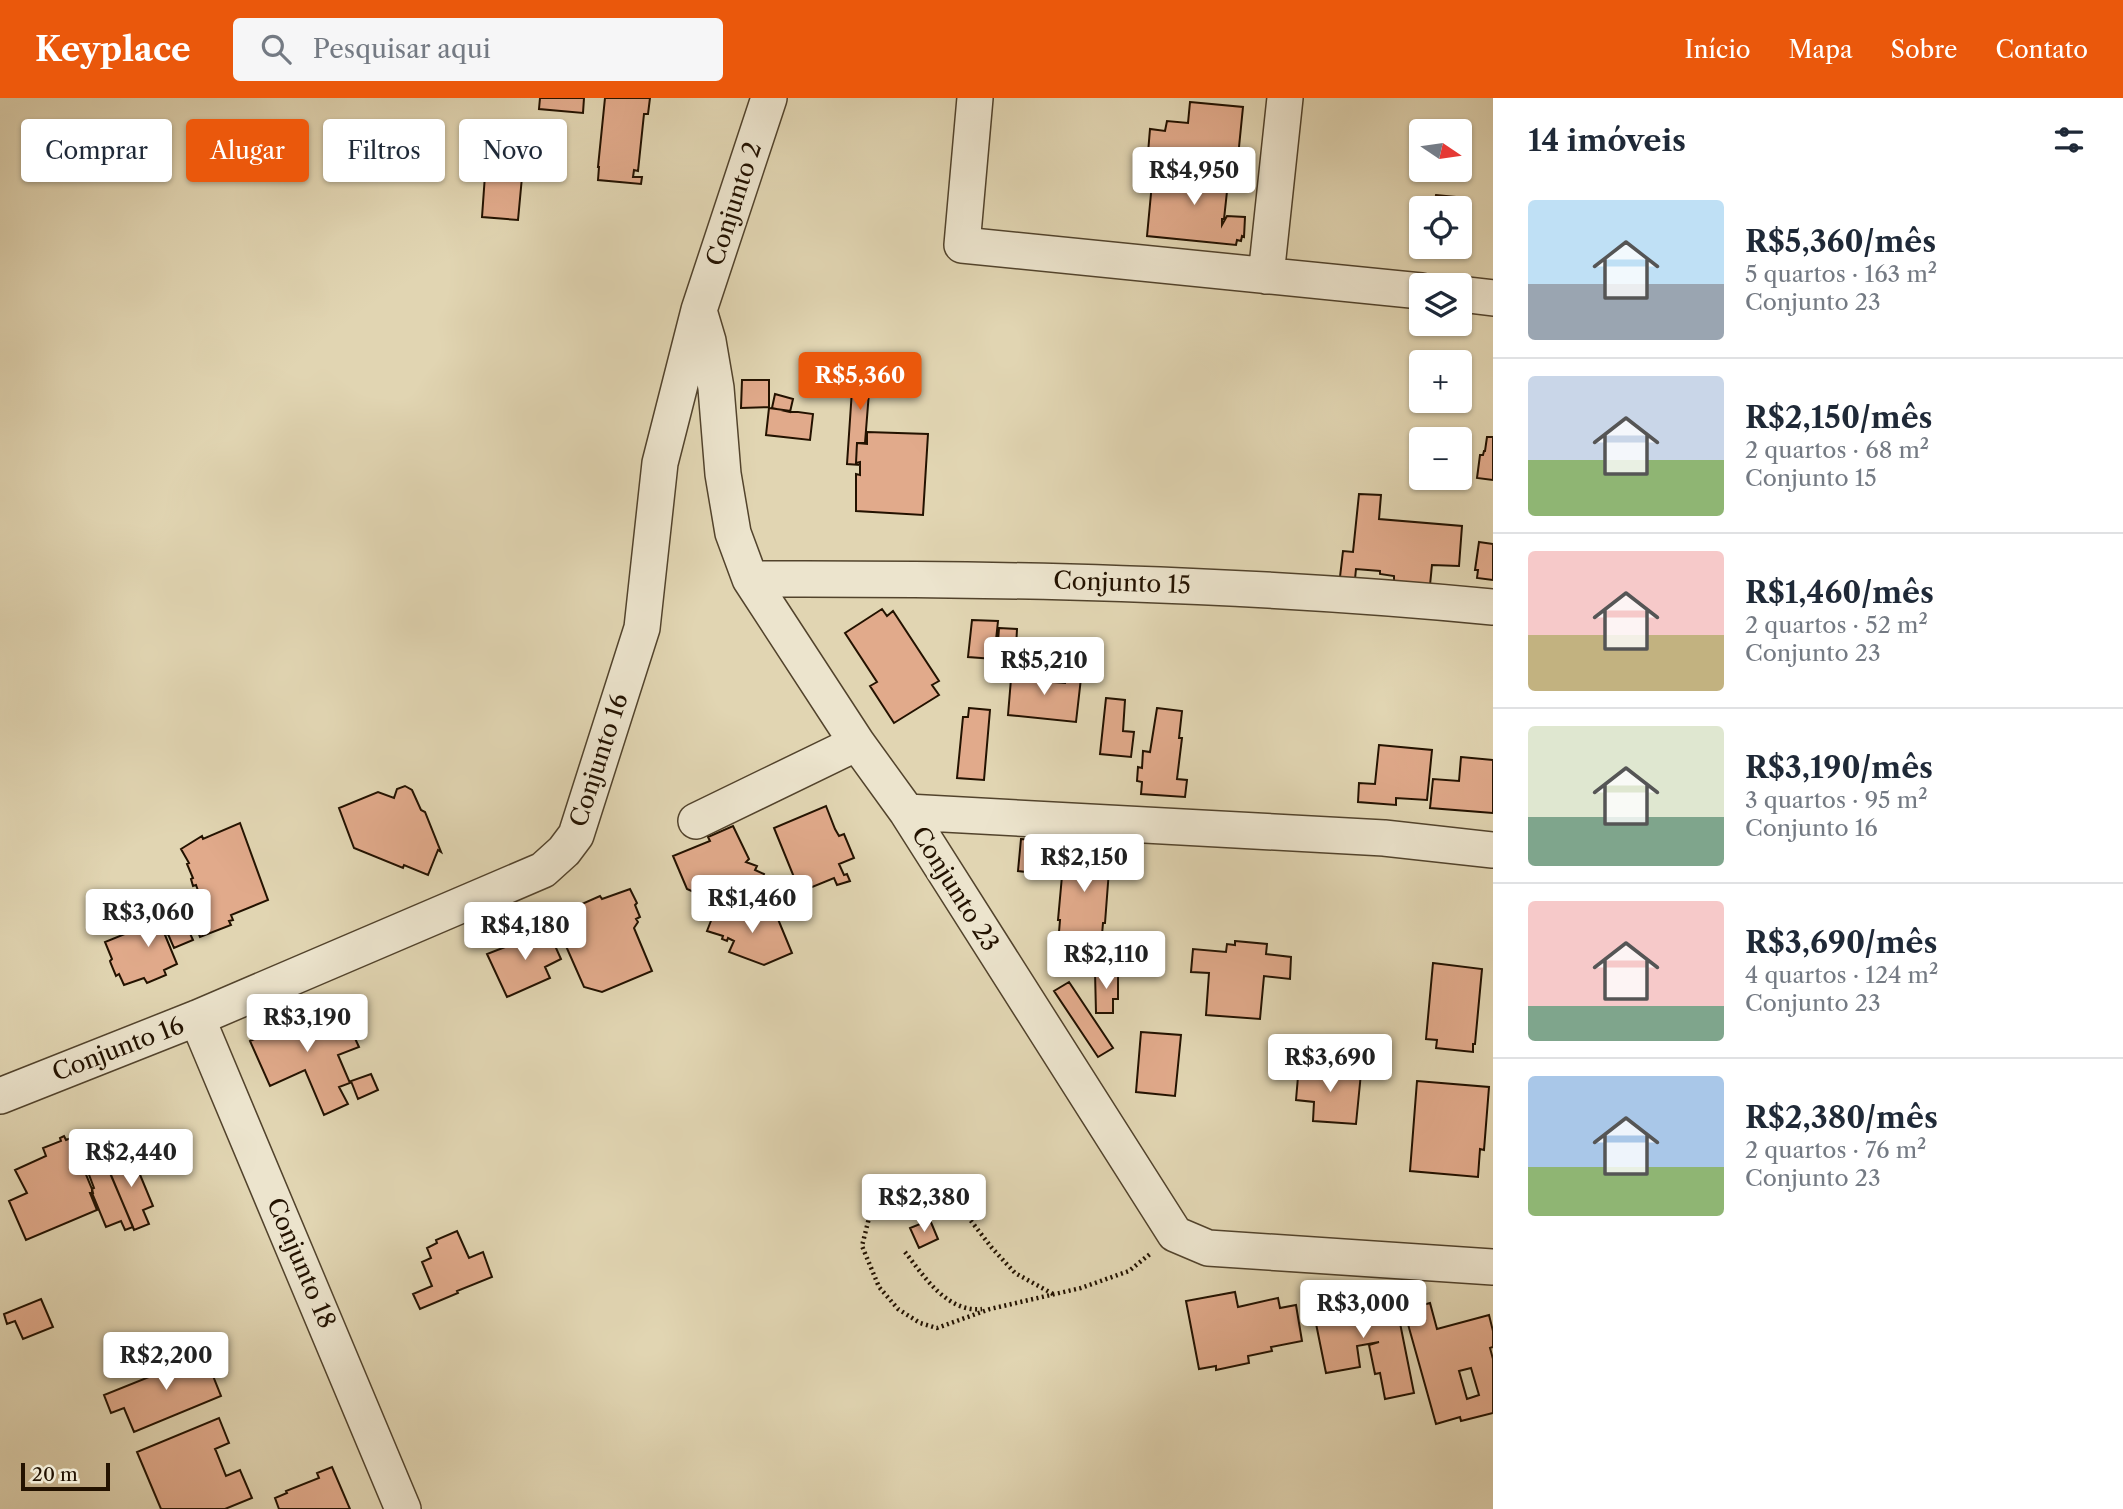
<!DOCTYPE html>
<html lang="pt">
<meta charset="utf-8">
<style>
:root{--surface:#fff;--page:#f6f6f7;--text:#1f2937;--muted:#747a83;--line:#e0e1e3;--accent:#ea580c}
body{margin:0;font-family:"Libre Caslon Text",serif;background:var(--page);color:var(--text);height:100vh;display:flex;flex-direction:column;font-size:26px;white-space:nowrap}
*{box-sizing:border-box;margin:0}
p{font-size:23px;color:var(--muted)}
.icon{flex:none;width:38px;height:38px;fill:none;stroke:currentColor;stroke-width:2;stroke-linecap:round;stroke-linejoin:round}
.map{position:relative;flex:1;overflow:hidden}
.sheet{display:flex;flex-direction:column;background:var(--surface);width:630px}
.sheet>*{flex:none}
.hud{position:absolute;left:21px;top:21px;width:665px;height:63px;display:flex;gap:14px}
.needle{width:46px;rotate:103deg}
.tools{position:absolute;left:1409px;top:21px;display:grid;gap:14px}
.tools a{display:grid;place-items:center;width:63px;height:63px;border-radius:7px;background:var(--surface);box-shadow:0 2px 5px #0004;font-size:35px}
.scale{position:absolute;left:21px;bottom:18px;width:89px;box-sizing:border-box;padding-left:7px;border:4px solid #231200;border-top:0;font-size:19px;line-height:24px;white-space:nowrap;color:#231200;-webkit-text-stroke:5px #ece4cd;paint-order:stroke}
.price{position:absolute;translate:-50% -60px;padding:0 16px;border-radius:7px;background:#fff;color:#222;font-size:23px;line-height:46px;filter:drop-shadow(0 2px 4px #0008)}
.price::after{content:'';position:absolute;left:50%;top:42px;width:21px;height:16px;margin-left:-10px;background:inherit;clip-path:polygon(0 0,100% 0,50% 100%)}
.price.on{background:var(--accent);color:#fff}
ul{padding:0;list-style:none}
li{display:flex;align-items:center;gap:21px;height:175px;padding:0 35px}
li+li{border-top:2px solid var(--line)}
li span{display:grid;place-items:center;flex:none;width:196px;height:140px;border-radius:7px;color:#555}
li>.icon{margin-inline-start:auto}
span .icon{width:84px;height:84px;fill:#fffc;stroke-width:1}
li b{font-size:30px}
h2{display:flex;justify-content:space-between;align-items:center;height:84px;padding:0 35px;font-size:30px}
.pill{padding:0 24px;border-radius:7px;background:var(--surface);box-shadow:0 2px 5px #0004;font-size:24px;line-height:63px}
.pill.on{background:var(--accent);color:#fff}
header{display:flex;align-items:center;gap:42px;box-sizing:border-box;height:98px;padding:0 35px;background:var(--accent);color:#fff}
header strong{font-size:33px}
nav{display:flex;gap:38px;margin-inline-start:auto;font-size:24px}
.search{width:490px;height:63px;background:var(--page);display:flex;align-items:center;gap:18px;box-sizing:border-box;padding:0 24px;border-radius:7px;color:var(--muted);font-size:26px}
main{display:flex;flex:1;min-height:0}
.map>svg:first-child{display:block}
</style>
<header>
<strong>Keyplace</strong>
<div class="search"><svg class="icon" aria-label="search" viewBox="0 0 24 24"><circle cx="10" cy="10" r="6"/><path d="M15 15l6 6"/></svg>Pesquisar aqui</div>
<nav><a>Início</a><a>Mapa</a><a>Sobre</a><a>Contato</a></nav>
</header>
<main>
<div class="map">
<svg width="1493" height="1411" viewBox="0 0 1493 1411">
<rect width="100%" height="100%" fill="#e1d5b2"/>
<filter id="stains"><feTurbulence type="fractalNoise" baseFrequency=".00286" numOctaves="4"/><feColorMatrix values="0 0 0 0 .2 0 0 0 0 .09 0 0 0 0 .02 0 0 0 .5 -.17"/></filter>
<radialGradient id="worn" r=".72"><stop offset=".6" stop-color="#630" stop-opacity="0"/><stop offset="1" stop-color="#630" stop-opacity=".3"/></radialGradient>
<path fill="#e1aa8b" stroke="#231200" stroke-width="2" fill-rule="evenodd" d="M540,0H584L583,15L539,11Z
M605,0H650L648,16H644L638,73L634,72L633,79H642L641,86L598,82L599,69H598Z
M1190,4L1243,9L1238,59L1216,55V62L1201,60V57L1188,55L1187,59L1148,55L1150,31L1165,33L1167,23L1188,25Z
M1176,65L1227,71L1226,75H1229L1224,121H1222V127L1227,118L1245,119L1244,139L1242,138L1241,143L1237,142L1236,147L1147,138L1152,85L1168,87L1170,70L1176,69Z
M485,77L522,79L518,122L482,119Z
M1436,97L1465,100L1461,141L1460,110H1434Z
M853,277L882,279V287L869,294L865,345H857L856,365L860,364V367L847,366Z
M742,282H769V309L741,310Z
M775,296L793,301L790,314L772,310Z
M769,310L813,316L810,342L766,337Z
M867,334L928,336L923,417L856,413V376L860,377V364L856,365L857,345L867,346Z
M1487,339H1493V382L1477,380L1480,357H1483L1484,353H1485Z
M1359,396L1381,397L1379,421L1462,428L1459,468L1432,467L1430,487L1394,484V478L1380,476V473L1356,471L1355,481L1340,479L1343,453L1353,454Z
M1479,444L1493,446V482L1477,480L1478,472H1475Z
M882,511L887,518L893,513L939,583L932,587L939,597L894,625L870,588L877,584L845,535Z
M972,522L998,523L994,561L968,559Z
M999,530L1017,531L1016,550L1007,549L1006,558L997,557Z
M1012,569L1029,571L1028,582L1065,585V573L1074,574V579L1081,580L1076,624L1008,617Z
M1106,600L1125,602L1123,633L1134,634L1131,659L1100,656Z
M969,610L990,612L984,682L957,680L963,619H968Z
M1157,610L1182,613L1179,640H1182L1177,681L1187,682L1185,699L1141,696L1142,684L1137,683L1138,669L1142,670L1143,653L1150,654Z
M1379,647L1432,652L1427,702L1396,700V707L1358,704L1359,685L1375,686Z
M1461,659L1493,662V715L1430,710L1433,681L1459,683Z
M405,688L412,692L421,712L425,714L441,754L438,752L428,777L404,767L403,770L354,750L339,710L378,694L394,700L397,691Z
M826,708L835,731L839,738L844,736L854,760L839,766L844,777L847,776L850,783L837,787L834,780L800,794L774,730Z
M240,725L268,802L231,817L233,822L229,823L231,827L200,839L187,806L201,801L196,787L193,788L191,781L193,780L187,766L189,765L181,751L202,738L203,741Z
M733,728L749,761L746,764L757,768L755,772L764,776L757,795L748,793L744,799L728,793L726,797L711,791L707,800L687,791L673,758L710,743L708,739Z
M1021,741L1046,743L1043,776L1018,773Z
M1064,756L1110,759L1105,825H1103L1102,837L1059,834L1060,822H1058Z
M630,791L637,805L635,807L640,819L636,821L638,824L634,830L652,873L602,894L584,889L558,830L571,825L566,813L600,798L602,801Z
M178,809L193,842L174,850L168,836L165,837L177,866L164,872L166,877L147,885L144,880L124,887L119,876L116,878L111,866L110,863L112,861L105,844L159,822L163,831L165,830L159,817Z
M773,809L792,855L764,867L729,854L734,843L728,840L727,843L722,841L723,838L707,833L716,810L745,820Z
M547,830L561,861L545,869L550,880L507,899L487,856L531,839L534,835Z
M1235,843L1267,846L1266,856L1291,859L1290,881L1264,878L1260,921L1206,917L1209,875L1191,874L1193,851L1226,854L1227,846L1235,847Z
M1433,865L1482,871L1475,946H1473V954L1436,950L1437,942L1426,941Z
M1095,873H1118V901H1113V915H1096Z
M1069,884L1113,950L1098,959L1054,893Z
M310,902L324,933L347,923L359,949L338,957L350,985L339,989L348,1006L324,1017L305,972L270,988L250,943L279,930L274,918Z
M1141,934L1181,937L1175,998L1136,994Z
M1299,967L1320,969V971L1361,975L1356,1026L1313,1023L1314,1004L1296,1002Z
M371,976L378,992L358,1001L351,983Z
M1417,983L1489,989L1484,1052L1480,1051L1478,1079L1410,1073Z
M64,1038L66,1042L71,1040L92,1091L93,1095H90L97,1112L26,1142L9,1103L27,1095L15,1072L46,1058L43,1050L61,1043L60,1040Z
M101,1054L133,1129L125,1132L121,1123L106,1129L92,1095V1091L94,1090L88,1074L97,1070L92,1058Z
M131,1055L153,1108L143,1112L149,1126L134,1132L106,1065Z
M930,1122L938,1141L919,1150L910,1130Z
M457,1133L469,1160L483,1154L492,1179L457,1193L458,1195L420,1211L413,1196L432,1188L422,1164L431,1160L427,1150L437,1145L436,1142Z
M1337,1191L1340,1210L1358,1206L1359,1212L1396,1205L1414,1295L1385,1301L1380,1275L1375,1276L1369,1247L1379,1244L1357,1248L1360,1269L1326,1275L1310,1196Z
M1235,1194L1238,1209L1278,1200L1280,1210L1296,1207L1302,1243L1271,1249L1272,1253L1248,1258L1249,1265L1216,1272V1268L1199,1271L1186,1203Z
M41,1201L53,1229L23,1241L15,1223L7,1226L4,1216Z
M1430,1205L1437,1231L1489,1217L1493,1233V1249L1490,1250L1493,1261V1315L1461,1323L1460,1319L1436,1326L1404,1212ZM1471,1270L1479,1297L1467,1301L1459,1273Z
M185,1254L189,1262L197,1259L203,1262L205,1269L209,1268L221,1298L134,1334L124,1310L111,1315L104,1297L164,1273L160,1264Z
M219,1320L229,1345L215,1351L216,1353L226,1378L240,1372L252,1400L225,1411H161L137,1354Z
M332,1369L350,1411H279L275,1400L287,1395L286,1393L319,1380L317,1375Z"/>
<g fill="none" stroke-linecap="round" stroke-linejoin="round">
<g stroke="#52432c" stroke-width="38">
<path id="minor" d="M975,0L962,147L1421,193
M1266,178L1285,0
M1460,196L1493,200
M700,216L708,243L716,290L723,376L733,435L750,481L857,645L907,714L1175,1136L1208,1150L1493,1169
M750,481C998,480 1246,485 1493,509
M907,714L1384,740L1493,752
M696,723L857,645
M197,920L403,1411
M0,998L197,920L543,772L564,753L576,737L642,530L660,365L699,212L769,0"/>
</g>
<path stroke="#231200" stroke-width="4.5" stroke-dasharray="2 3.5" stroke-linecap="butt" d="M905,1154C924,1178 947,1215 982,1211
M1053,1196L1015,1175L992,1150L961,1110L936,1091L923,1087L907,1089L879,1105L869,1120L862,1148L879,1189L898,1211L920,1225L937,1230L990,1211L1081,1190L1129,1173L1150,1156"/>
<use href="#minor" stroke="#ece4cd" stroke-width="35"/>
</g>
<g text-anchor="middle" stroke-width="6" stroke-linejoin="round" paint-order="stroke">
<g font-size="24" fill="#231200" stroke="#ece4cd">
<text transform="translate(734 106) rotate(-72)" y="8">Conjunto 2</text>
<text transform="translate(1122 485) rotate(2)" y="8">Conjunto 15</text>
<text transform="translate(599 662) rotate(-72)" y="8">Conjunto 16</text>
<text transform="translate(955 791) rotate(58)" y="8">Conjunto 23</text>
<text transform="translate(118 951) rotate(-21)" y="8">Conjunto 16</text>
<text transform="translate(301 1165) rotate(67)" y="8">Conjunto 18</text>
</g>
</g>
<rect width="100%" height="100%" filter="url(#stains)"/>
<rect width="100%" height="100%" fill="url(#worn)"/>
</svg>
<div class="tools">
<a><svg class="needle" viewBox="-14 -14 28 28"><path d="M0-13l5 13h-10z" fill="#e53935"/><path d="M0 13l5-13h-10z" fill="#747a83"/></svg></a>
<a><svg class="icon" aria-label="locate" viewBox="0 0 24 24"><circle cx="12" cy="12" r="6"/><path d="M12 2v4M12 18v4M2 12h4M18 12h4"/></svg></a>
<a><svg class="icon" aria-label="layers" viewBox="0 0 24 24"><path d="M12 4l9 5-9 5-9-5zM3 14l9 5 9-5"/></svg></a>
<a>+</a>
<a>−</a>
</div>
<div class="scale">20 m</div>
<b class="price" style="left:1194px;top:109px">R$4,950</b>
<b class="price on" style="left:860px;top:314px">R$5,360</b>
<b class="price" style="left:1044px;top:599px">R$5,210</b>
<b class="price" style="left:1084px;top:796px">R$2,150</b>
<b class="price" style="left:752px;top:837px">R$1,460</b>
<b class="price" style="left:148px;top:851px">R$3,060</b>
<b class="price" style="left:525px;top:864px">R$4,180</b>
<b class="price" style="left:1106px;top:893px">R$2,110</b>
<b class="price" style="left:307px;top:956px">R$3,190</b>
<b class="price" style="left:1330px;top:996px">R$3,690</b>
<b class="price" style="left:131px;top:1091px">R$2,440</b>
<b class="price" style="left:924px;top:1136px">R$2,380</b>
<b class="price" style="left:1363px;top:1242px">R$3,000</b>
<b class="price" style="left:166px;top:1294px">R$2,200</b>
<div class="hud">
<a class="pill">Comprar</a>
<a class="pill on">Alugar</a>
<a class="pill">Filtros</a>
<a class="pill">Novo</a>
</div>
</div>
<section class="sheet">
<h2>14 imóveis<svg class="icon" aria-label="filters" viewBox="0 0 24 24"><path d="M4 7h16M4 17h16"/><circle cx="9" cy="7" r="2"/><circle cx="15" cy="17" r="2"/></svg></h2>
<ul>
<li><span style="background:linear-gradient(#bfe0f5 60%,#9aa5b1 0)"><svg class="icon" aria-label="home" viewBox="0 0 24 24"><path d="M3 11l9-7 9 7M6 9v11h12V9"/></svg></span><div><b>R$5,360/mês</b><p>5 quartos · 163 m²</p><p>Conjunto 23</p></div></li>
<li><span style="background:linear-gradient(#c9d6e8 60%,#8fb573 0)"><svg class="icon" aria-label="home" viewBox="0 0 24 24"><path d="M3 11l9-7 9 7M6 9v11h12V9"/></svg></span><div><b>R$2,150/mês</b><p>2 quartos · 68 m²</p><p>Conjunto 15</p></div></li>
<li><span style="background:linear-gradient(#f6c9c9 60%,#c2b280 0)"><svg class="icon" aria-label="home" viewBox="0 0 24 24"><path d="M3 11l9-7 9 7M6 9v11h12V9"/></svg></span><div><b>R$1,460/mês</b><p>2 quartos · 52 m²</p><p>Conjunto 23</p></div></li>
<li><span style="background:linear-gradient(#dfe7d0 65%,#7fa58c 0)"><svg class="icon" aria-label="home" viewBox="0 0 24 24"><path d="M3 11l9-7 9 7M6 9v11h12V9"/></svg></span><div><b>R$3,190/mês</b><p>3 quartos · 95 m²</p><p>Conjunto 16</p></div></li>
<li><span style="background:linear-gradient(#f6c9c9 75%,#7fa58c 0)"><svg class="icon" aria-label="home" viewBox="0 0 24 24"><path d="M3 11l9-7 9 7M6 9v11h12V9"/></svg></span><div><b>R$3,690/mês</b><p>4 quartos · 124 m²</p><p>Conjunto 23</p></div></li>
<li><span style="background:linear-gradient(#a9c7e8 65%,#8fb573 0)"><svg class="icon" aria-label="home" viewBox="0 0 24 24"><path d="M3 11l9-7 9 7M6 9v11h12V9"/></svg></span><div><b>R$2,380/mês</b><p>2 quartos · 76 m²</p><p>Conjunto 23</p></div></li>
</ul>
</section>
</main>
